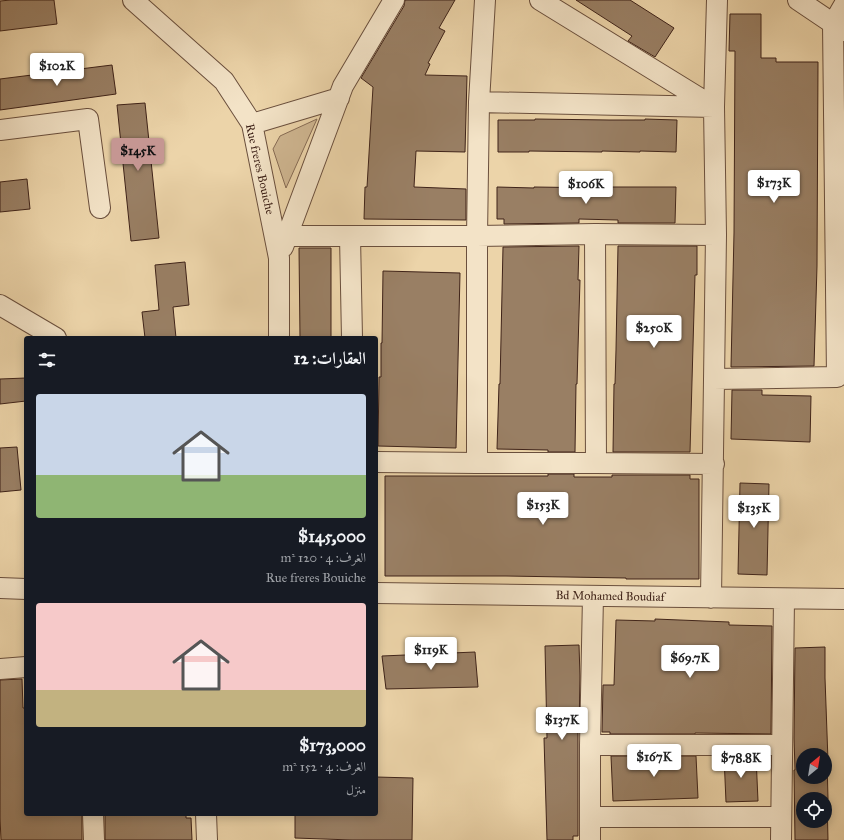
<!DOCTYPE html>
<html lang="ar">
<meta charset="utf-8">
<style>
:root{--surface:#171b24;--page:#242831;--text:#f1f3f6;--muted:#9ea1a6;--accent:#c59692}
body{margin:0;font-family:"IM FELL Great Primer",Amiri,serif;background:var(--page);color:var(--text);direction:rtl;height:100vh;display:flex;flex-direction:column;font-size:15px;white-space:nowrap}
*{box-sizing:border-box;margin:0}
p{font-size:13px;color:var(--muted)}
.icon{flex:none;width:22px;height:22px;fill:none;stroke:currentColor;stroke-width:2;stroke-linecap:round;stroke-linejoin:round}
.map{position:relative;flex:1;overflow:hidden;direction:ltr}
.sheet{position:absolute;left:24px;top:336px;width:354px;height:480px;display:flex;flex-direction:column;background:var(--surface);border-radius:4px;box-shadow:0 2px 10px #0003;direction:rtl}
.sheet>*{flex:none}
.needle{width:26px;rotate:30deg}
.buttons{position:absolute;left:796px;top:748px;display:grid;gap:8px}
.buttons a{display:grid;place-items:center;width:36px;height:36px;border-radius:50%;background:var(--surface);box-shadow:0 2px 10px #0003;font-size:20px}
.price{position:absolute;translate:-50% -34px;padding:0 9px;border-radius:4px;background:#fff;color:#222;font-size:13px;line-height:26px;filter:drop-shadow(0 1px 2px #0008)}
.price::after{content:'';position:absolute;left:50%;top:24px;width:12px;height:9px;margin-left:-6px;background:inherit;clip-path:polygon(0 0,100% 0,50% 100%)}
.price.on{background:var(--accent);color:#111}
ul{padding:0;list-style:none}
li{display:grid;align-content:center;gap:8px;height:212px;padding:0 12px}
li span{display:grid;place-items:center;height:124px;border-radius:4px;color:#555}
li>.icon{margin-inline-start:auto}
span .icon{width:72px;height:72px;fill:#fffc;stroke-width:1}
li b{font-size:17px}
h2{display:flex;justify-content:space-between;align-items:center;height:48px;padding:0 12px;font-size:17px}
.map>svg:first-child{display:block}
</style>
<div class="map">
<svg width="844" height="840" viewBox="0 0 844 840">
<rect width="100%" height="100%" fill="#ecd4a9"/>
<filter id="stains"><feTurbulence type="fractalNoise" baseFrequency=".005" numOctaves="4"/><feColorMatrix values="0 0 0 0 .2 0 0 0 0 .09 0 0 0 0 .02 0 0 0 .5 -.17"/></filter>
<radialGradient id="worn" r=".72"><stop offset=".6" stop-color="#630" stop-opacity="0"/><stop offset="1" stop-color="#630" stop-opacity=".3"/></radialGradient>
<path fill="#cfb691" stroke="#876c55" d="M317,119L286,188L273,149L280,136Z"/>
<path fill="#997f64" stroke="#3f2319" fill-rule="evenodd" d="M11,0H54L57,24L0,31V1Z
M405,0H455L439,28L445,31L428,63L430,64L425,75L467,76L465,152L416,151L414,187L466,189V220L364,219L365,187H367L373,87L361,78L404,6Z
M576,0H630L674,28L655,57L628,41L632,36Z
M730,14H761V58H776V62H818L817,266L814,366L731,367L734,233L735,51H729Z
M112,65L116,94L0,110V79Z
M145,103L159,238L131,241L117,105Z
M535,119L609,120H645V119L677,120L676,152L640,151V152L602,151V152L529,151V152H498V120H535Z
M27,179L30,209L0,212V182Z
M497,187L534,188V187L608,188V187H676L675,223H618V220L579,219V223L504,224V219H497Z
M579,246L578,280H580L578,348L577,384H576L575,452H548V450L497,449L499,384H500L503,247Z
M618,246H697V275H695L690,452H613L614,384H615L616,350Z
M299,248H331V338H300Z
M185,262L189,305L173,307L176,338H145L142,312L159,310L155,265Z
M383,271L460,273L456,448L378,446L379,377H381V343H382Z
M26,378V401L0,404V379Z
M732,390H762V395L811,396L810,442L731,439Z
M17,447L21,490L0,492V448Z
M548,474H574V477H612V475H690V479H699V579H626V578L506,576H385V476H548Z
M740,483L769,484L767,575L738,574Z
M655,619L729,622V625L772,626L771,734L695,733V734H610V732H602L603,685H614L616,620L655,621Z
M579,645L580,676L579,731H578V836H573V840H547L544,738H547L545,646Z
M825,647V678L828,761H827L828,799H827L828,840H795L794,770H795L794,738L795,648ZM803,755H825V777H803ZM803,799H825V821H803Z
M475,652L478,687L386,689L382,656Z
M22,679L23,708H26V814H82V840H1L0,818V680Z
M611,756H696L698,798L613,801Z
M724,756H756L758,801L726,802Z
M376,777L413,778L412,840H352L295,838V814H376Z
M105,814H186V818H191L192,840H105Z"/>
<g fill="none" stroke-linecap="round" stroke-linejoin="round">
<g stroke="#6a4f3d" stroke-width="22">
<path id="minor" d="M133,0L224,81L252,124L279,258V338
M540,0L714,107
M798,0L844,31
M479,102L714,107
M252,124L339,98
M0,130L88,119L100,208
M595,234L596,463
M287,236H477L595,234L716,235
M350,236L352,338
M283,247L343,86L394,0
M0,305L56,338
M714,379L837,377L833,24L844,5
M376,462L477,463H596L714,464
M477,463V236L479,102L485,0
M0,588L26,589
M376,593L844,599
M711,598L716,235L714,107L717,0
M0,669L26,667
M590,745H782
M93,814L94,840
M206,814L207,840
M590,817H781
M590,840V745L593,596
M781,840L784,599"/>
</g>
<use href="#minor" stroke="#f3e3c7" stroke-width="20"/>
</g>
<g text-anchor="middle" stroke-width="3" stroke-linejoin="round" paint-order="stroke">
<g font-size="12" fill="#3f2319" stroke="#f3e3c7">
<text transform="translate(260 169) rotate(77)" y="4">Rue freres Bouiche</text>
<text transform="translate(610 596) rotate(1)" y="4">Bd Mohamed Boudiaf</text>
</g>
</g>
<rect width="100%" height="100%" filter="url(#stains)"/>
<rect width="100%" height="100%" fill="url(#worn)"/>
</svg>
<div class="buttons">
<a><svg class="needle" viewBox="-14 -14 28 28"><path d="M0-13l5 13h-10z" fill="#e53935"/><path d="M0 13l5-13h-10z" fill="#9ea1a6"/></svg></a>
<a><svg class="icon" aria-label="locate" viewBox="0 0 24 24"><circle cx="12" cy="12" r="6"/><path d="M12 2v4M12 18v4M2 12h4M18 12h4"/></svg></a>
</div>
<b class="price" style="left:57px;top:87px">$102K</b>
<b class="price on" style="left:138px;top:172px">$145K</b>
<b class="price" style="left:774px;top:204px">$173K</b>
<b class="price" style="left:586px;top:205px">$106K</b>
<b class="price" style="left:654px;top:349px">$250K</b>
<b class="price" style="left:543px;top:526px">$153K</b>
<b class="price" style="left:754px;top:529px">$135K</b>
<b class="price" style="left:431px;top:671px">$119K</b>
<b class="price" style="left:690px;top:679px">$69.7K</b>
<b class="price" style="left:562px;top:741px">$137K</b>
<b class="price" style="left:654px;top:778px">$167K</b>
<b class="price" style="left:741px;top:779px">$78.8K</b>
<section class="sheet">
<h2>العقارات: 12<svg class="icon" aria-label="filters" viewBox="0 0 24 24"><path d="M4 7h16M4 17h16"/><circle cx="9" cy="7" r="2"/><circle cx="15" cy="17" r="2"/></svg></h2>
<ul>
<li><span style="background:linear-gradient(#c9d6e8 65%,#8fb573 0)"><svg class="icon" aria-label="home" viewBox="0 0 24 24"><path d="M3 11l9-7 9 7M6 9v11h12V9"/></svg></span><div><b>$145,000</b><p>الغرف: 4 · 120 m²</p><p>Rue freres Bouiche</p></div></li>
<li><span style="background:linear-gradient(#f6c9c9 70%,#c2b280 0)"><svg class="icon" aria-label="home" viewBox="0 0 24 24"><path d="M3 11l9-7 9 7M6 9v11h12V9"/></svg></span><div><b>$173,000</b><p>الغرف: 4 · 152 m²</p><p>منزل</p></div></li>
</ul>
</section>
</div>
